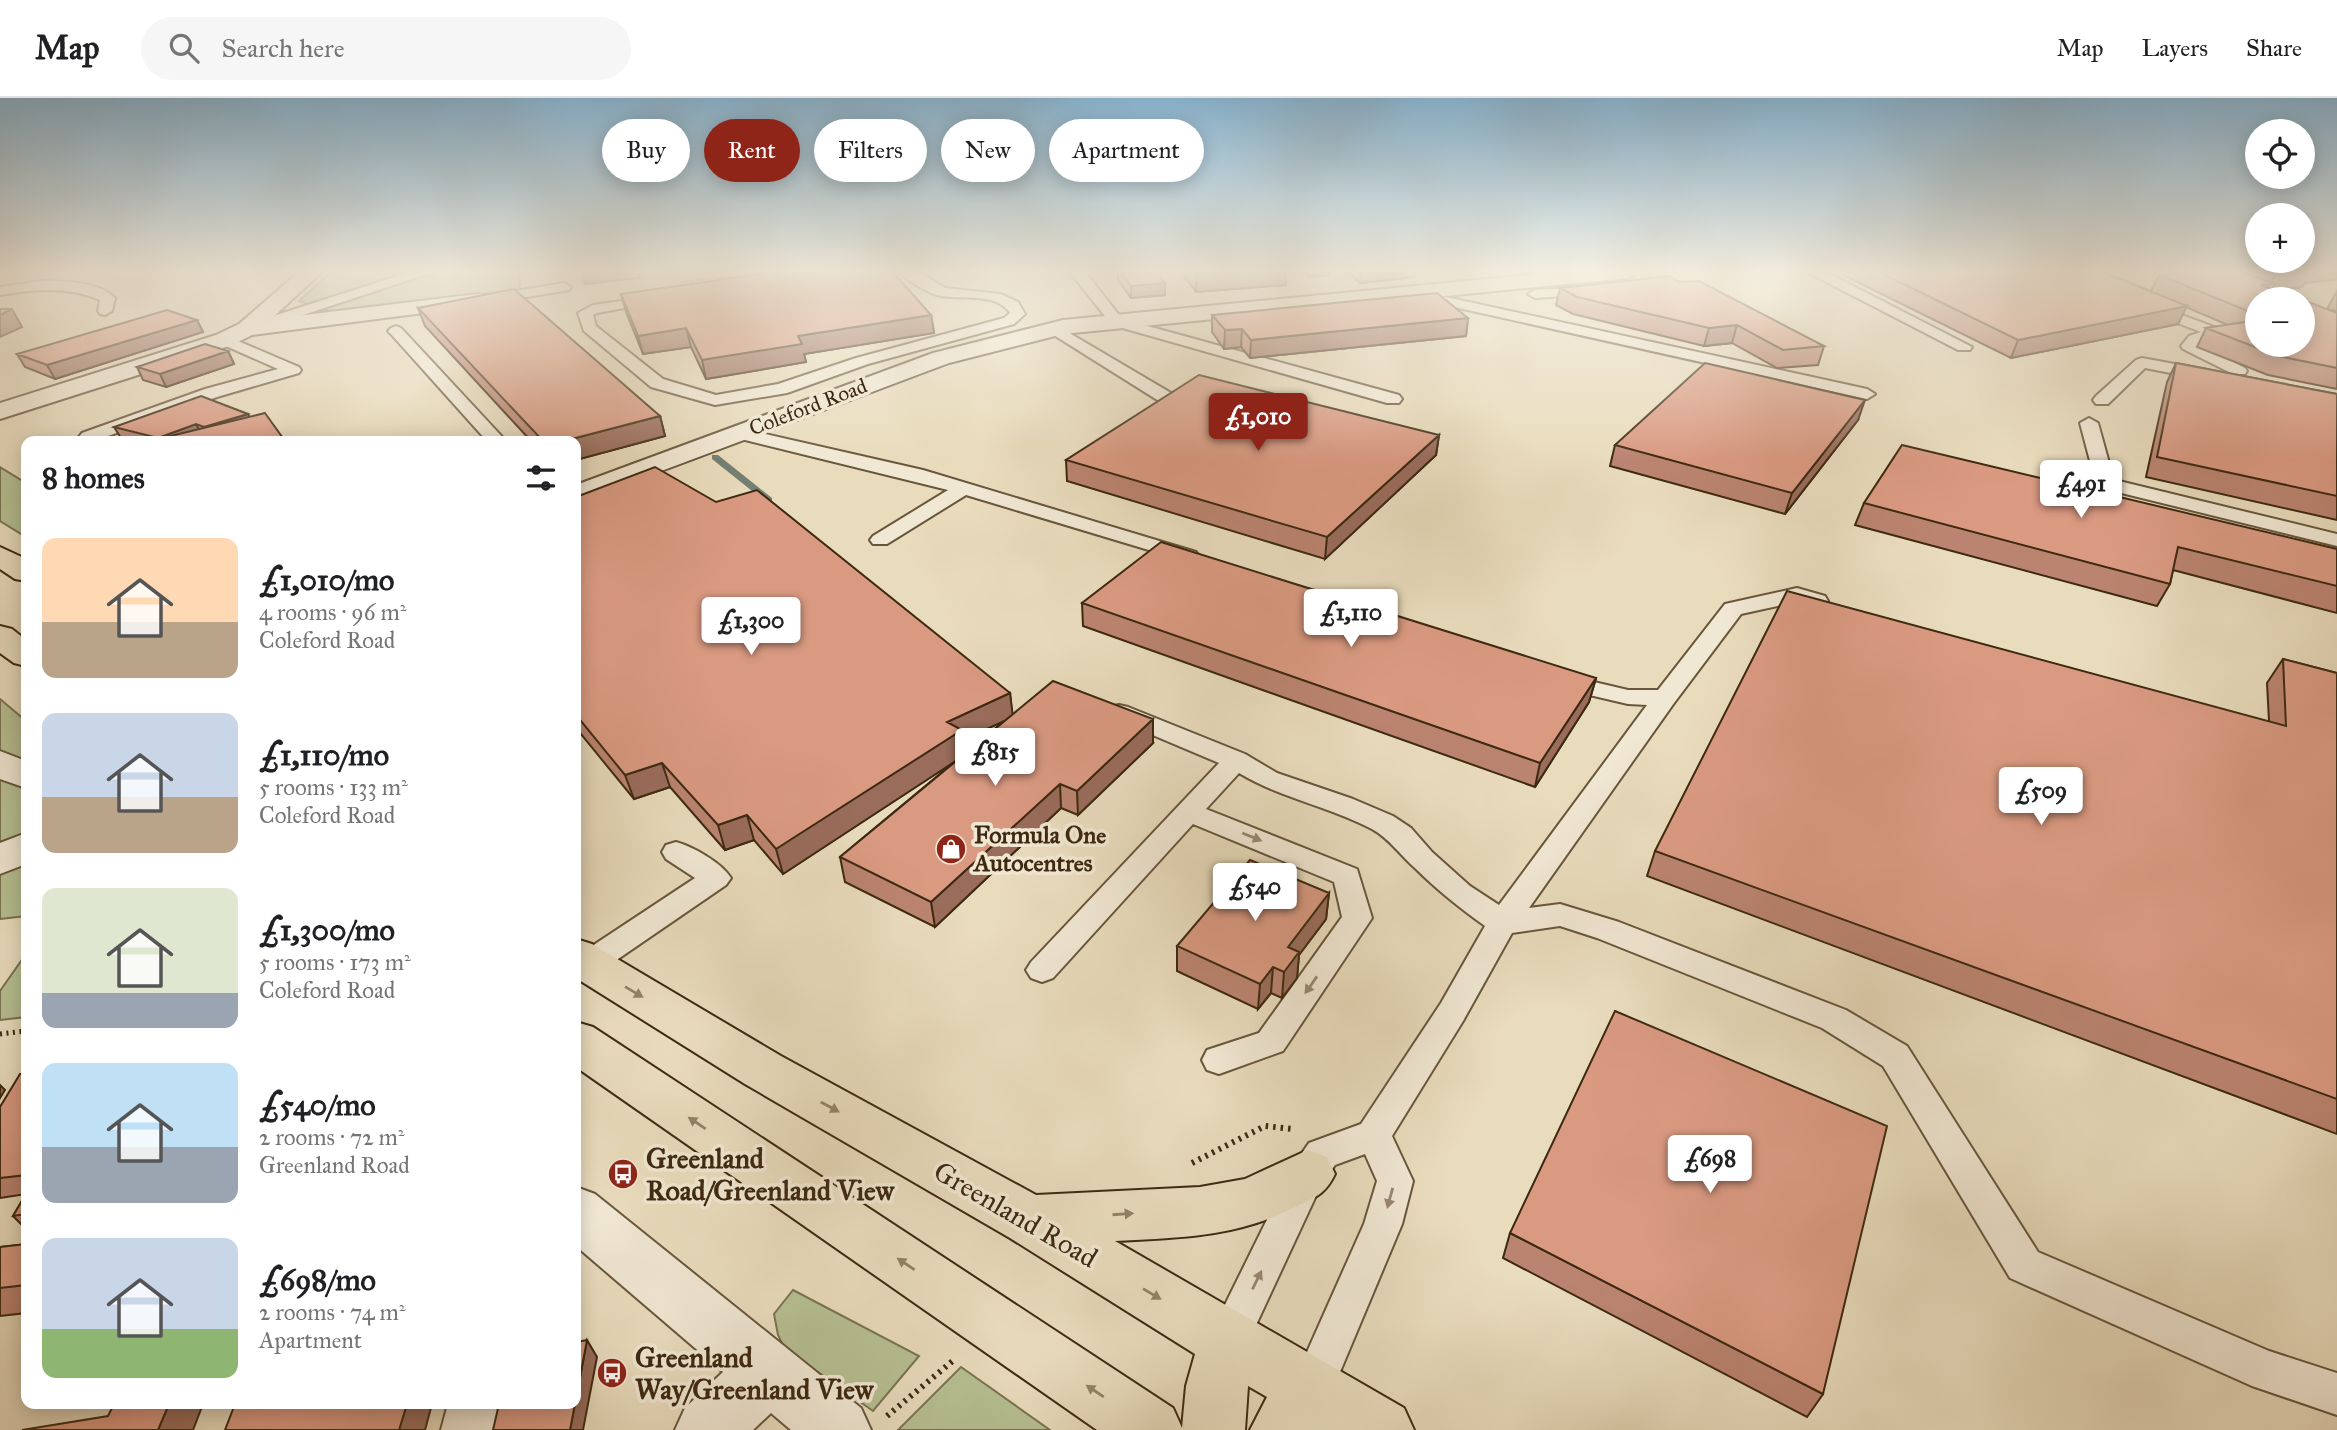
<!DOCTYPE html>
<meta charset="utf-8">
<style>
:root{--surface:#fff;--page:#f6f6f6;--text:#202124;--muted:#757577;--line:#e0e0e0;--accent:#8f2418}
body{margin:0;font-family:"IM FELL Great Primer",serif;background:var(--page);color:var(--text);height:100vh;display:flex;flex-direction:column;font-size:26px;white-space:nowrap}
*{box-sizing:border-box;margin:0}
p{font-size:23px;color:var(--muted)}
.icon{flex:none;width:38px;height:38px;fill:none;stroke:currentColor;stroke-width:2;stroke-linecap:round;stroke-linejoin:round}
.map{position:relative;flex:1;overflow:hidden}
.panel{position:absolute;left:21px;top:338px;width:560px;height:973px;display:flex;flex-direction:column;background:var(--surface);border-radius:14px;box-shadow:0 4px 18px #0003}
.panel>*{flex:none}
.hud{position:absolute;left:602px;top:21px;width:665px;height:63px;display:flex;gap:14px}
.controls{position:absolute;left:2245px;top:21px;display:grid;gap:14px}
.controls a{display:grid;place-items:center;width:70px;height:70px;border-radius:50%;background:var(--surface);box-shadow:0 4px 18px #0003;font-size:35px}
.price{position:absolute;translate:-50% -60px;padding:0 16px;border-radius:7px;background:#fff;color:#222;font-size:23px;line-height:46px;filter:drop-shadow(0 2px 4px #0008)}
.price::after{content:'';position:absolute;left:50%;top:42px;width:21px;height:16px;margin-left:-10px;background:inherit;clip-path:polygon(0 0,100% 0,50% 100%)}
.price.current{background:var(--accent);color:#fff}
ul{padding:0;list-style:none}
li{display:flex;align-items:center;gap:21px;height:175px;padding:0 21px}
li span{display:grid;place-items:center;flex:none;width:196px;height:140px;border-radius:14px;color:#555}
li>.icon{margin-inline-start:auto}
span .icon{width:84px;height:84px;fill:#fffc;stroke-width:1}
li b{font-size:30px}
h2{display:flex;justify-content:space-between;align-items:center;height:84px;padding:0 21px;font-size:30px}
.chip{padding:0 24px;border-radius:32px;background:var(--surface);box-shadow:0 4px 18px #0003;font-size:24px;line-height:63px}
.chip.current{background:var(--accent);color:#fff}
header{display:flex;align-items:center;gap:42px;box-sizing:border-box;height:98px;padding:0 35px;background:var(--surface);border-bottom:2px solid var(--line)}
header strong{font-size:33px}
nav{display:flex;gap:38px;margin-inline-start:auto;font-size:24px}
.search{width:490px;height:63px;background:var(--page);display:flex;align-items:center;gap:18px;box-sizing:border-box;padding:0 24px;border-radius:38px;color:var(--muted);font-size:26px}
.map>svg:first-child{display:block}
</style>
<header>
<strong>Map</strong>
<div class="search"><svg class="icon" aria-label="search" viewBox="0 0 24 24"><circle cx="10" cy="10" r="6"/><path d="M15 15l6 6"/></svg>Search here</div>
<nav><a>Map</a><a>Layers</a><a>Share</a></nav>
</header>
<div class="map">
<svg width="2337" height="1332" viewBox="0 0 2337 1332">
<rect width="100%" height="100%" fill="#e9dcbd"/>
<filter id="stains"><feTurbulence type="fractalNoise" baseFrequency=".00286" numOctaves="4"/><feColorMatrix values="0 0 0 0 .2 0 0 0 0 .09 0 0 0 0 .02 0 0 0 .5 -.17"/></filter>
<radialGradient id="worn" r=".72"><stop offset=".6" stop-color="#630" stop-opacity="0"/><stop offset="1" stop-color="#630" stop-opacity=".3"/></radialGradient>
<path fill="#b6c092" stroke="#7a7452" stroke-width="2" d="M331,174H519L520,191L331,214L299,203Z
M0,369L26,385V439L0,423Z
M0,601L26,623V818L0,821Z
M26,856V919L0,922V893Z
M793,1192L919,1258L873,1313L785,1251L778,1237L774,1216Z
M961,1269L1050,1332H898Z"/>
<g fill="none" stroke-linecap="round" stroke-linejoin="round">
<path fill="#748074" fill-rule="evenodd" d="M712,357H718L772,400V404H766L712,361Z"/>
<g stroke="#68563c" stroke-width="4">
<path id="service" d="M410,174H433L252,234L247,236L239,231L242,228Z
M898,174H919L945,190L1001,196L1018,204L1025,216L1014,226L868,266L787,295L715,307L651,289L584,233L578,215L593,207L663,197L665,200L663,203L597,215L593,217L596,228L663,281L716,297L778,286L856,260L1004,220L1010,215C996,193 959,203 937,197C924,193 908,182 898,174Z
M1070,174H1085L1122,221L1399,297L1402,301L1399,305H1387L1112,227Z
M1633,174H1647L1650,184L1641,193L1535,200L1528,196L1535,192L1632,186L1636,183Z
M1807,174H1826L1972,249L1970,252H1958Z
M41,183C64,183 98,183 115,200L112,213L105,217L100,216L98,213L100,202C68,188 34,191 0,197V189Z
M564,185L571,189L569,192L509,202L502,198L509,194Z
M1414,192L1867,291L1875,296L1867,301L1409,199L1407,196Z
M2149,205L2214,229L2219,236L2198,246L2245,270L2247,273L2245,276H2233L2183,251L2181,248L2189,238L2201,234L2144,212L2142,209Z
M1054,226L1171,295L1173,299L1165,304L1159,303L1049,234L1046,231Z
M396,228L401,230L506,343H487L391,236L388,233L391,230Z
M224,237L299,269L301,272L299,275L217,299L94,343H82L79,339L82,335L205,291L278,271L219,245L216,242L219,239Z
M2142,260L2207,272L2215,277L2207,282L2145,270L2108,306H2096L2093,302L2096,298L2136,262Z
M2089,320L2098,325L2112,376L2119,383L2337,436V448L2105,391L2094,378L2080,325Z
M739,330L923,372L1196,454L1199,458L1196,462H1182L966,397L887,446H873L870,442L873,438L948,392L733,339L730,335Z
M1797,490L1825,498L1828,503L1825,508L1817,510L1796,504L1741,516L1674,605L1529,810L1560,806L1619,824L1846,912L1907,948L2038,1154L2269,1253L2337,1275V1317L2252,1288L2010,1180L1883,968L1822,930L1597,840L1560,828L1512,835L1463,923L1392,1038L1413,1083L1402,1126L1327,1305L1312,1311L1297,1305L1291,1290L1364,1126L1377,1083L1365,1056L1335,1067L1321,1087L1242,1257L1228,1263L1214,1257L1208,1243L1214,1229L1295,1065L1309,1045L1361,1026L1441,905L1485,828C1460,810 1437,792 1415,770C1400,757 1390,741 1372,731C1329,708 1280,700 1239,675L1206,711L1357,771L1372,820L1283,953L1219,976L1207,972L1202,962L1207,952L1259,935L1342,819L1334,784L1193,726L1053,880L1042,884L1031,880L1026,872L1031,864L1219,665L1110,619L1107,614L1110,609L1119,607L1128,609L1245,656L1277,675L1353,701L1393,718L1411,730L1432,754L1470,788L1499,807L1647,607L1628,606L1551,588L1548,583L1551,578L1560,576L1628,592H1658L1725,506Z
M676,744C693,749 721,764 731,780L726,787L599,874L588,878L577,874V858L695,780L666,761L662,754L666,747Z"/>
</g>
<g stroke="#68563c" stroke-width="4">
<path id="minor" d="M299,174H322L271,221L478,196L486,197L489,202L486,207L478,208L252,237L232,247L0,321V305L216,237L239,226Z
M1560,174H1638L1628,180L1063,236L949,265L576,405V387L933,255L1063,222Z
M0,653L26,663V690L0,681Z
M26,735V766L0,776V745Z
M576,1089L595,1096L861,1310L871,1332H791L771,1315L753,1332H675L685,1310L723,1274L576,1148Z
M448,1306H510L505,1332H441Z"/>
</g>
<g stroke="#3d2911" stroke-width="4">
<path id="trunk" d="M0,449L26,461V483L15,481L0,471Z
M0,528L12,531L26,542V568L14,565L0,555Z
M576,841L592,846L781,958L1036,1097L1200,1089L1245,1081L1308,1052L1327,1059L1335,1076C1325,1097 1315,1099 1295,1109C1238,1139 1178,1140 1115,1143L1404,1310L1414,1332H1250L1267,1299L1248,1288L1245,1332H1097L576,969V924L593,929L1173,1310L1182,1330L1186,1288L1195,1256L1010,1140L745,986L576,880Z"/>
</g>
<path stroke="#3d2911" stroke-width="2.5" stroke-dasharray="1 2" stroke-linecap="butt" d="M681,184L774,174"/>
<path stroke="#3d2911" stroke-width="5" stroke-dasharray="2 4.5" stroke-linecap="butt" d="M0,936L26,933"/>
<path stroke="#3d2911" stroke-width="6" stroke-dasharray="2.5 5" stroke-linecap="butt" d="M1192,1065L1265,1028L1293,1031
M887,1318L955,1261"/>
<use href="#service" fill="#f1e8d4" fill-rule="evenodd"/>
<use href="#minor" fill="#f1e8d4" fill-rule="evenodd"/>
<use href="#trunk" fill="#e9dcbd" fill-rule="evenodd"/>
</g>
<path fill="#bb8470" stroke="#3d2911" stroke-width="2" fill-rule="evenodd" d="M1118,174H1156L1165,197L1131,200L1118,182Z
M1181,174H1329V177L1309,179L1305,175L1286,176V187L1196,194Z
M1348,174H1415L1414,179L1360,185Z
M1844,174H2103L2151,193L2159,177L2184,174H2337V181L2305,185L2302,189L2277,193L2258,201V247L2337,215V291L2268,277L2197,249L2206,230L2228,227L2186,209L2178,226L2011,260L1843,177Z
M1679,184L1824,248L1818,267L1777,270L1732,245L1704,248L1573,216L1556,207L1560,190Z
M2337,193V213L2327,211Z
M621,196L931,217L934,235L804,256L806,264L706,281L691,249L643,256L626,214Z
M418,210L660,318L665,338L576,362V343H531L425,228Z
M1212,217L1468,220L1466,238L1250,260L1241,249L1224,251L1212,234Z
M197,222L203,234L55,281L25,269L17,256Z
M228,253L234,266L166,289L143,282L137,269Z
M2176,265L2337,296V422L2146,379L2167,284Z
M250,319L285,343H123L114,329Z
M1858,322L1785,416L1610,368L1615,347Z
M1439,337L1436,357L1325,461L1067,383L1066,362Z
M576,399L1010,595L1012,616L1153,645L1078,717L1061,710L935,829L845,784L840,759L959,660L783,776L754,742L725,752L670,689L634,701L576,630ZM1005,622L965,656L963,642Z
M1864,405L2337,451V515L2173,472L2170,486L2157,508L1855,427Z
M1082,505L1596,580L1589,604L1535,689L1083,528Z
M2283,561L2337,575V1036L1647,778L1655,753L2269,623L2267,585Z
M1329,795L1326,821L1299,857L1297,880L1282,900L1271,895L1258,911L1177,873V848Z
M26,976V1131L13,1118L26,1096L0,1100V1009Z
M1510,1135L1823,1296L1807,1319L1503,1160Z
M26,1146V1215L0,1218V1149Z"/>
<path fill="#996c5b" stroke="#3d2911" stroke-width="2" d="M582,174H639V180L585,186Z
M1231,174H1305L1286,176V187L1196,194V177Z
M1310,174H1329V177L1309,179Z
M1361,174H1415L1414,179L1360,185Z
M2295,174H2337V181L2305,185L2302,189L2271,193L2275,186H2270L2275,177Z
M1165,185V197L1131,200V188Z
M2187,208L2178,226L2011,260L2018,242Z
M12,211L22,229L0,239V217Z
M931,217L934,235L804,256L806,264L706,281L702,262L798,238Z
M1468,220L1466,238L1250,260L1251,242Z
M197,222L203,234L55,281L47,267Z
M1737,227L1732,245L1704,248L1709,230Z
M686,230L691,249L643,256L638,238Z
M1242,231L1241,249L1224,251L1225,232Z
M228,253L234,266L166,289L160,276Z
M1865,302L1858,322L1785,416L1792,395Z
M248,316L255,329H204Z
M660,318L665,338L576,362V343H564Z
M196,326L203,339L160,343L158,340Z
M1439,337L1436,357L1325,461L1327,439Z
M1596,580L1589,604L1535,689L1540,665Z
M1010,595L1013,619L963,642L965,657L783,776L776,751L947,624Z
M1153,621V645L1078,717L1077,693Z
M662,665L670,689L634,701L625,677Z
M1060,686L1061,710L935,829L931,804Z
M747,717L754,742L725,752L718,727Z
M1329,795L1326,821L1299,857L1297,880L1282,900L1284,874L1288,849Z
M1273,869L1271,895L1258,911L1260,886Z
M0,987L5,992L0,1000Z
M587,1242L597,1259L583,1332H570Z
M169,1306H203L193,1332H158Z
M407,1306H432L425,1332H399Z"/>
<path fill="#da9a82" stroke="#3d2911" stroke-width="2" d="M774,174H893L931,217L798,238L802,246L702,262L686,230L638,238L621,196Z
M1121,174H1156L1165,185L1131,188Z
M1194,174H1231L1196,177Z
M1879,174H2103L2187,208L2018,242Z
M2184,174H2242L2275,186L2261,187L2300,201H2258V217L2159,177Z
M2267,174H2295L2275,177Z
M1670,178L1679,184L1699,183L1824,248L1783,252L1737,227L1709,230L1577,199L1560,190Z
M514,191L660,318L564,343H543L418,210Z
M1437,195L1468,220L1251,242L1242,231L1225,232L1212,217Z
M2303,202L2337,215V270L2278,258L2206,230L2258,222V247H2303Z
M0,211H12L0,217Z
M167,212L197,222L47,267L17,256Z
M205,246L228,253L160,276L137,269Z
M1705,265L1865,302L1792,395L1615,347Z
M2176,265L2337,296V398L2157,359Z
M1199,277L1439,337L1327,439L1066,362Z
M201,298L248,316L204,329L196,326L158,340L114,329Z
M265,315L285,343H150Z
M1902,347L2337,451V488L2178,449L2170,486L1864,405Z
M655,369L716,404L757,392L1010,595L947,624L962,632L776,751L747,717L718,727L662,665L625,677L576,617V399Z
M1161,444L1596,580L1540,665L1082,505Z
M1787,493L2286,628L2283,561L2337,575V1001L1655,753Z
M1053,583L1153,621L1077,693L1060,686L931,804L840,759Z
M1250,762L1329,795L1288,849L1299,854L1284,874L1273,869L1260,886L1177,848Z
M1615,913L1887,1028L1823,1296L1510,1135Z
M20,976H26V1077L0,1080V1009Z
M26,1096V1116L13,1118Z
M26,1146V1187L0,1190V1149Z
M587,1242L576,1301V1244Z
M114,1306H169L158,1332H22L108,1318Z
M235,1306H407L399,1332H225Z
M499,1306H575L570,1332H493Z"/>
<defs><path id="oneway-solid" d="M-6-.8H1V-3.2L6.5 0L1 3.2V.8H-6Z" transform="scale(1.75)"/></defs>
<g fill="#978872">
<use href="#oneway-solid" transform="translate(1252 739) rotate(22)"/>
<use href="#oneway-solid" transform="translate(1311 887) rotate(125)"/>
<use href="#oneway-solid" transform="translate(1390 1100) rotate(105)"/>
<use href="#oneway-solid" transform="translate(1257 1182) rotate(-64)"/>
</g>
<g fill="#938267">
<use href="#oneway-solid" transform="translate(634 894) rotate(31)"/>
<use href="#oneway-solid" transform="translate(830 1009) rotate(29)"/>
<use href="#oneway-solid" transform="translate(697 1025) rotate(-146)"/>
<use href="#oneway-solid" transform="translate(1123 1116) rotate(-4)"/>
<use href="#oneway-solid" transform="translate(906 1166) rotate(-146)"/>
<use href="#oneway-solid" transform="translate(1152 1196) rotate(31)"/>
<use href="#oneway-solid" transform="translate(1095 1293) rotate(-146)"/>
</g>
<linearGradient id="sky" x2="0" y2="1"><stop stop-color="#88b6d4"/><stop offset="0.48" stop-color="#f5efe1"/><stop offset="1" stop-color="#f5efe1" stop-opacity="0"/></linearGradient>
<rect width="2337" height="361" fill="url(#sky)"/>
<defs>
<g id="shop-disc" transform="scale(1.575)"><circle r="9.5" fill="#8f2418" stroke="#f1e8d4"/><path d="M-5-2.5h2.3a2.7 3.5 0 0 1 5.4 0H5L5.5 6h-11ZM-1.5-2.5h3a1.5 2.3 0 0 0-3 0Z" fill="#fff"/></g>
<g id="bus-disc" transform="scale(1.575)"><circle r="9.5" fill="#8f2418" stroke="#f1e8d4"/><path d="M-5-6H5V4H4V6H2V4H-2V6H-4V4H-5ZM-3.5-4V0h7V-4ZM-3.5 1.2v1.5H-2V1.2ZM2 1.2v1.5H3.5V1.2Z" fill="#fff"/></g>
</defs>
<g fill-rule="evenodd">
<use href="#shop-disc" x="951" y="751"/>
<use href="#bus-disc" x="623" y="1076"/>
<use href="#bus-disc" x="612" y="1275"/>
</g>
<g text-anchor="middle" stroke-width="7" stroke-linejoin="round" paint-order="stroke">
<g font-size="21" fill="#3d2911" stroke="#f1e8d4">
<text transform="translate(808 309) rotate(-21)" y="7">Coleford Road</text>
</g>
<g font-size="24" font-weight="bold" fill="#3d2911" stroke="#f1e8d4" text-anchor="start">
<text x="974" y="745">Formula One<tspan x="974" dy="28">Autocentres</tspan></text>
</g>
<g font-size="28" font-weight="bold" fill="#3d2911" stroke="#f1e8d4" text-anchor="start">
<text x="646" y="1070">Greenland<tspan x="646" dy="32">Road/Greenland View</tspan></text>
<text x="635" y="1269">Greenland<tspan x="635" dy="32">Way/Greenland View</tspan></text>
</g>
<g font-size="28" fill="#3d2911" stroke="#f1e8d4">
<text transform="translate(1016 1116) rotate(30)" y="10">Greenland Road</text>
</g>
</g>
<rect width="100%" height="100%" filter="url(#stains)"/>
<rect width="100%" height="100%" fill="url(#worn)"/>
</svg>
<div class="controls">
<a><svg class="icon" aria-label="locate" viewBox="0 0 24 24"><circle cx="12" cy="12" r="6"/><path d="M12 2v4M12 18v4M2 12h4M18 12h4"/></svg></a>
<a>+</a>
<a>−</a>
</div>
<b class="price current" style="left:1258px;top:355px">£1,010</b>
<b class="price" style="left:2081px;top:422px">£491</b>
<b class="price" style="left:1351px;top:551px">£1,110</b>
<b class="price" style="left:751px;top:559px">£1,300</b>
<b class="price" style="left:995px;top:690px">£815</b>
<b class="price" style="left:2041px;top:729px">£509</b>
<b class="price" style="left:1255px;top:825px">£540</b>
<b class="price" style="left:1710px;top:1097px">£698</b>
<div class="hud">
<a class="chip">Buy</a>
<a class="chip current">Rent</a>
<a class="chip">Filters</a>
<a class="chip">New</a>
<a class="chip">Apartment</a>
</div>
<section class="panel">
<h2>8 homes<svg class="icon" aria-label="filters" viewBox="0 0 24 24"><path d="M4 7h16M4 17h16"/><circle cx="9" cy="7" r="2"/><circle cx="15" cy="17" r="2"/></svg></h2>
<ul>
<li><span style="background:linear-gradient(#ffd9b3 60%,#b9a48a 0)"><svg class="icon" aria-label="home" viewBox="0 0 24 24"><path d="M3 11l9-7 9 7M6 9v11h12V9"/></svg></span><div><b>£1,010/mo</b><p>4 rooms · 96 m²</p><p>Coleford Road</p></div></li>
<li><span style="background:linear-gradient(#c9d6e8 60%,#b9a48a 0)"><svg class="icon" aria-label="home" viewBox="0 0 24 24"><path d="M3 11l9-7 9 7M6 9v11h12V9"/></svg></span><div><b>£1,110/mo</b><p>5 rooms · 133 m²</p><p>Coleford Road</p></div></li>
<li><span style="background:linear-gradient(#dfe7d0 75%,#9aa5b1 0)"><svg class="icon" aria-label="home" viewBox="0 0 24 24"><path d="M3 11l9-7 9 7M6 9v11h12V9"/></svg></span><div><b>£1,300/mo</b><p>5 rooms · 173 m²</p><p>Coleford Road</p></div></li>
<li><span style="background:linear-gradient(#bfe0f5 60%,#9aa5b1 0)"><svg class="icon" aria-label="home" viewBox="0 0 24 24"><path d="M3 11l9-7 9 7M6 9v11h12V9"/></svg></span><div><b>£540/mo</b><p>2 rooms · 72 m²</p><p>Greenland Road</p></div></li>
<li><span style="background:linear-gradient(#c9d6e8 65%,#8fb573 0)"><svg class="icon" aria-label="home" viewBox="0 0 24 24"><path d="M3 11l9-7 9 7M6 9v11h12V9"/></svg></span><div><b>£698/mo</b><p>2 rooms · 74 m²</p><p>Apartment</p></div></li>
</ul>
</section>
</div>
